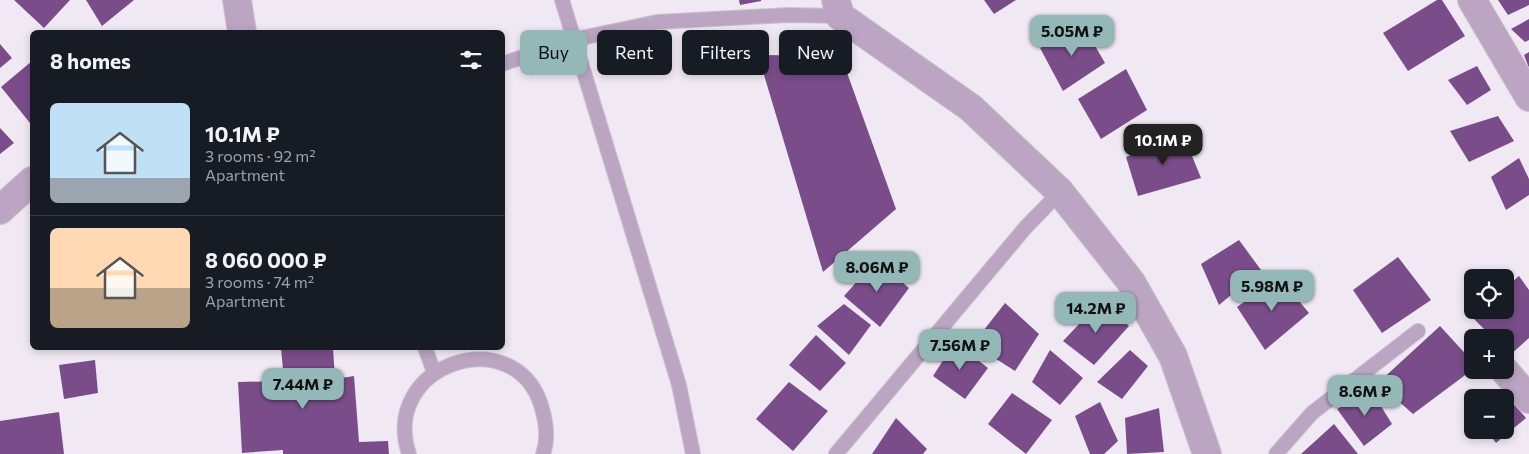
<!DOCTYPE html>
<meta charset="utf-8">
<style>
:root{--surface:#171b24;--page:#242831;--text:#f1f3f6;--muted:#9ea1a6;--line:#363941;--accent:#94b7b8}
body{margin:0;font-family:Commissioner,sans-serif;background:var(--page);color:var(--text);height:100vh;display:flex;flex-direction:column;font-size:19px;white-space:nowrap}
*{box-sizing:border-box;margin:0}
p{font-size:16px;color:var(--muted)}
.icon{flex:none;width:28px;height:28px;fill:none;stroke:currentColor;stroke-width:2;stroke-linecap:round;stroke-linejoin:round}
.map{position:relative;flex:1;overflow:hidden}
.sheet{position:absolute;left:30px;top:30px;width:475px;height:320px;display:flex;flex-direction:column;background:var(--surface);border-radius:8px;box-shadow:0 2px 8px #0003}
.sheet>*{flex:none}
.top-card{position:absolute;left:520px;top:30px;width:475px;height:45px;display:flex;gap:10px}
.fabs{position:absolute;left:1464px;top:269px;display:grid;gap:10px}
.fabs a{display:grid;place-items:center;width:50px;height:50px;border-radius:8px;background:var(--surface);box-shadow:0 2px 8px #0003;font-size:25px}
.price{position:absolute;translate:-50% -42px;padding:0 11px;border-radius:10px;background:var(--accent);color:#111;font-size:16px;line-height:32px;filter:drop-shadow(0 1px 2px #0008)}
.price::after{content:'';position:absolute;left:50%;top:30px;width:15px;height:11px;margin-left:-8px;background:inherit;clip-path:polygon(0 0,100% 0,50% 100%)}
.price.on{background:#222;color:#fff}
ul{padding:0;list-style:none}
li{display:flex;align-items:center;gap:15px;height:125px;padding:0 20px}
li+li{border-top:1px solid var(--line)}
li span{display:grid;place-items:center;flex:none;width:140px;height:100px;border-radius:8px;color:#555}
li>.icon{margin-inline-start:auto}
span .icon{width:60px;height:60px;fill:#fffc;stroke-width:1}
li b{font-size:21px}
h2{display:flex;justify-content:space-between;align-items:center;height:60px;padding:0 20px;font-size:21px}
.tag{padding:0 18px;border-radius:8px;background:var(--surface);box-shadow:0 2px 8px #0003;font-size:18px;line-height:45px}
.tag.on{background:var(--accent);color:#111}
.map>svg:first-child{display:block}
</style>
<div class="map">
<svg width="1529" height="454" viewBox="0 0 1529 454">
<rect width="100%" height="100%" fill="#f0e9f3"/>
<path fill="#7a4d8a" d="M14,0H70L44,28Z
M86,0H134L102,26Z
M739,0H761V1L740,5Z
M984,0H1016L994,14Z
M1437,0H1442L1465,36L1408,71L1383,33Z
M1498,0H1529V5L1508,15Z
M1529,19V40L1525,42L1511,29Z
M1083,25L1105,63L1063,91L1040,48Z
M0,44L12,58L0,68Z
M1529,52V68L1524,55Z
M758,55L841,56L896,209L823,272Z
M32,61V121L30,123L1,87Z
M1477,66L1491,90L1467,105L1448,80Z
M1126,69L1147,110L1101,139L1078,99Z
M1498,116L1514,141L1469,162L1450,131Z
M0,128L14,143L0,154Z
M1183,134L1201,178L1138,196L1126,157Z
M1519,158L1529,179V195L1506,210L1491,177Z
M1239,240L1261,270L1219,305L1201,264Z
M1398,257L1431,300L1382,333L1353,290Z
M876,260L909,288L880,327L844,296Z
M1519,276L1529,290V338L1510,355L1505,349V338H1493L1471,316L1479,310H1505V288Z
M1279,277L1309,313L1265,350L1237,307Z
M1100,302L1129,326L1094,365L1063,341Z
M1005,303L1039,334L1015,371L973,344Z
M844,304L871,325L849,355L817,326Z
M1440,326L1472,361V370L1413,414L1378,383Z
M816,335L846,363L820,391L789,365Z
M955,342L988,368L965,399L933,376Z
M281,348H333L335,379L354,376L359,442L388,441L389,454H283V450L242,453L238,382L284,381Z
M1050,350L1083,378L1060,405L1032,382Z
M1130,350L1148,366L1122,399L1097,382Z
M95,360L98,393L64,399L59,365Z
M789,382L828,411L793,451L756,419Z
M1501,389L1526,418L1496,443L1486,430H1505V398H1491Z
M1371,390L1392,424L1364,446L1337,409Z
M1012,393L1052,420L1026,454L988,424Z
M1100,402L1118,441L1104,454H1090L1075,416Z
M1159,408L1164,452L1127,454L1125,418Z
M59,412L64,454H0V421Z
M896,418L927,449L923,454H872Z
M1334,424L1358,454H1301Z"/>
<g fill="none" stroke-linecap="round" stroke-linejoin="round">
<g stroke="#cbc4cd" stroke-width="16">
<path id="lane" d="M562,0L679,385L693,454
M502,64L576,39L657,22L789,15L840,16
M425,348L434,372
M409,454C379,364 514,320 541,405C546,421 549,438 543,454
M836,454L1025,228L1060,192
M1276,454L1312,413L1418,331"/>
</g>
<g stroke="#cbc4cd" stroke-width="30">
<path id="street" d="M237,0L242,32
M836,0L840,16L971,108L1060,192L1131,282L1173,356L1207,454
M1472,0L1529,97
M0,210L32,181
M1505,371L1529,399"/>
</g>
<use href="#lane" stroke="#bba5c3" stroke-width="14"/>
<use href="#street" stroke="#bba5c3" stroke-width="28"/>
</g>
</svg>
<div class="fabs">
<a><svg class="icon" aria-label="locate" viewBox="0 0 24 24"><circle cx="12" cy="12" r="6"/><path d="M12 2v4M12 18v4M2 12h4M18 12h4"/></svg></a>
<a>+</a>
<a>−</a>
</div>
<b class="price" style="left:1072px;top:57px">5.05M ₽</b>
<b class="price on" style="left:1163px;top:166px">10.1M ₽</b>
<b class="price" style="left:877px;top:293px">8.06M ₽</b>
<b class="price" style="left:1272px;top:312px">5.98M ₽</b>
<b class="price" style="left:1096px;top:334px">14.2M ₽</b>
<b class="price" style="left:960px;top:371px">7.56M ₽</b>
<b class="price" style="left:303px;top:410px">7.44M ₽</b>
<b class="price" style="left:1365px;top:417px">8.6M ₽</b>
<div class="top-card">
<a class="tag on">Buy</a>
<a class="tag">Rent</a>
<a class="tag">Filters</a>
<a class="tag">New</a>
</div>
<section class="sheet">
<h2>8 homes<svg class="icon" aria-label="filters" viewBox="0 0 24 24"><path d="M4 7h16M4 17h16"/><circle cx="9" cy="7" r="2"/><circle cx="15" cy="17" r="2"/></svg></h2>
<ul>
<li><span style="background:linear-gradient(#bfe0f5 75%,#9aa5b1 0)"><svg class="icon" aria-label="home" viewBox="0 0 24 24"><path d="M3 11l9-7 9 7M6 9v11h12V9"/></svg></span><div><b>10.1M ₽</b><p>3 rooms · 92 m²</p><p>Apartment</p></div></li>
<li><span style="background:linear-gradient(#ffd9b3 60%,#b9a48a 0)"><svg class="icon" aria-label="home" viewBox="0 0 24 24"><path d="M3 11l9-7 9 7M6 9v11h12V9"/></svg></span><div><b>8 060 000 ₽</b><p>3 rooms · 74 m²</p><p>Apartment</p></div></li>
</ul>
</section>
</div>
